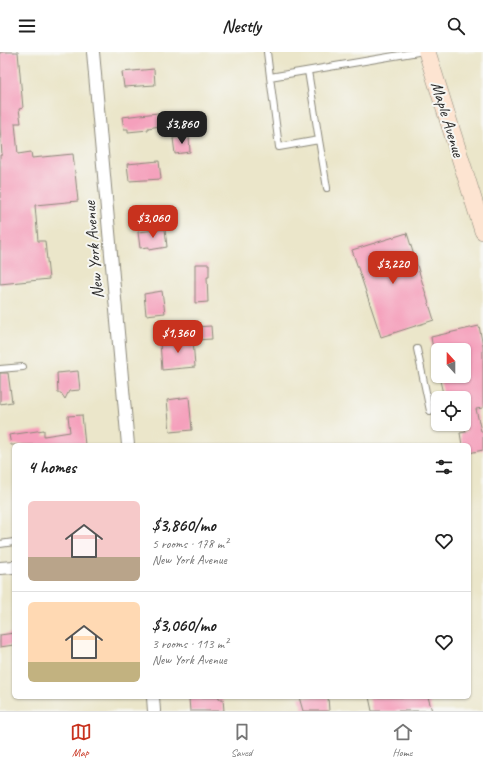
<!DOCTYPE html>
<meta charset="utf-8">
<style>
:root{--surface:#fff;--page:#f6f6f6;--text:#222;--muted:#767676;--line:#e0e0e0;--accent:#c8321e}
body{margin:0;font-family:Caveat,sans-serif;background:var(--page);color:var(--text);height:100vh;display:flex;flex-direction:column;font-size:15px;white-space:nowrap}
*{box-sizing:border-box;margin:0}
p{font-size:13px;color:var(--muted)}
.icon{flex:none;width:22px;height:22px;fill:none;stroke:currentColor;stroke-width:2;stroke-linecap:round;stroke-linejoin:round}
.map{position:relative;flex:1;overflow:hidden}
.sheet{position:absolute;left:12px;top:391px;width:459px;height:256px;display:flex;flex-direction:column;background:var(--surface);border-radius:6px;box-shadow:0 1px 3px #0004}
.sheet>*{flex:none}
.needle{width:26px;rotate:339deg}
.tools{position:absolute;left:431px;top:291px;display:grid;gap:8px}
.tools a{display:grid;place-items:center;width:40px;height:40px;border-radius:6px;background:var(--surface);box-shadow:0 1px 3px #0004;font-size:20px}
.price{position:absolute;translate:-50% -34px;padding:0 9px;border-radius:8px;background:var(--accent);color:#fff;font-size:13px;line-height:26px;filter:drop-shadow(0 1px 2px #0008)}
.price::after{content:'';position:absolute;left:50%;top:24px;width:12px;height:9px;margin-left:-6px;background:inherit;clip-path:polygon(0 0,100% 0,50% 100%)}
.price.selected{background:#222;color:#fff}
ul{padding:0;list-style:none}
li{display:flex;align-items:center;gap:12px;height:100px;padding:0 16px}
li+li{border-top:1px solid var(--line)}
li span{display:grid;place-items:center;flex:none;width:112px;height:80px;border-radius:6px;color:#555}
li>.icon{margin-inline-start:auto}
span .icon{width:48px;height:48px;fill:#fffc;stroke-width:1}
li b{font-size:17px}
h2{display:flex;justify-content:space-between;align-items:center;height:48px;padding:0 16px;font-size:17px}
header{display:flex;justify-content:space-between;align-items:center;height:52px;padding:0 16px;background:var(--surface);font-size:18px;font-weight:600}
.menu{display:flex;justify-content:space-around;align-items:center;height:56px;border-top:1px solid var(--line);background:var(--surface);font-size:11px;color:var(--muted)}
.menu a{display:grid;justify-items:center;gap:2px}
.menu .selected{color:var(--accent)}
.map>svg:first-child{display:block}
</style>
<header><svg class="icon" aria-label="menu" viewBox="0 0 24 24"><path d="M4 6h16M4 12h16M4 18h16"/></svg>Nestly<svg class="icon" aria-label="search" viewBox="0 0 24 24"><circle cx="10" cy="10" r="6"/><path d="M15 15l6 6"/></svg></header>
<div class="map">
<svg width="483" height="659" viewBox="0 0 483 659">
<rect width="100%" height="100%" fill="#f6f6f2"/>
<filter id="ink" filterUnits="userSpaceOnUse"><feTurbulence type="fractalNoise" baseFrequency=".025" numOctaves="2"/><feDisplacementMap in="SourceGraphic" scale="8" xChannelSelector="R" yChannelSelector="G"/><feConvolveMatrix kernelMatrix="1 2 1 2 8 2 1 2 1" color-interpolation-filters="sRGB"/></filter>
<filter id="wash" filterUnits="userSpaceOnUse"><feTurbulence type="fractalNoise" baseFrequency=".012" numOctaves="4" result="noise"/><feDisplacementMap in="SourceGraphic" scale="16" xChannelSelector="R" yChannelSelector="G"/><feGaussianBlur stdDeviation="0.9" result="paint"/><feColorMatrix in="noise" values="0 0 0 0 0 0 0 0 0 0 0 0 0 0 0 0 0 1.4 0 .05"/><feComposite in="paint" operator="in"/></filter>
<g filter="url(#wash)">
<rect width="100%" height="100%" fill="#ebe6ca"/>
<g id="blocks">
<path fill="#f5a0bc" d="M0,0H18L23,56L19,57L21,71H15L18,102L31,100L32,106L73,102L78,149L35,153L38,189H45L49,227L0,232V103H2L0,76Z
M154,17L155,33L124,35L122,20Z
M158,61L160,74L148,76V78L128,80V77H124L122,65Z
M189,85L190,100L175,102L173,86Z
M159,109L161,127L129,129L127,112Z
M165,177L167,195L149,198V195L140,196L138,180Z
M407,181L434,268L381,285L352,198Z
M195,212H209V225H207L208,250L195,251Z
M162,239L165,261L146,263L144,242Z
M211,274L212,287L195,288L194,275Z
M479,274L483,294V356L476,357L481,379H483V398L469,401V393H462L460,381L466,380L464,372V346H444L439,324H464V298H433L431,285Z
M193,287L195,315L162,318L160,290Z
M78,319L80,338L69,339L65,347L61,341H58L57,321Z
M0,321H8L12,350L0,352Z
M189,345L192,378L170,380L167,348Z
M82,363L85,393H11L9,383L44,378V384L70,380L68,364Z
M14,581V593L0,595V583Z
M194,645H219V647H223L224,659H190L189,647L194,646Z
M299,645H328L329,659H303Z
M369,645H428L432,659H372Z"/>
</g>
</g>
<g filter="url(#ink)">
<use href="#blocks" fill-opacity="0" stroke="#8b887a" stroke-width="1"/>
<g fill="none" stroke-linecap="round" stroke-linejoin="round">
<g stroke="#8b887a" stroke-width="8">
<path id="lane" d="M267,0L270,25L418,0
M270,25L279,95L319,88L308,19
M319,88L327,136
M417,297L430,359
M0,317L23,315
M0,492L14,490"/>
</g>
<g stroke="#8b887a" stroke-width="14">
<path id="street" d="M93,0L128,393
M0,516L14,515
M153,645L154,659"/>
</g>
<g stroke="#8b887a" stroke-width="18">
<path id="secondary" d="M427,0L483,179"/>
</g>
<use href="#lane" stroke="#fff" stroke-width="6"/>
<use href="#street" stroke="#fff" stroke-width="12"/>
<use href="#secondary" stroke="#fde4d1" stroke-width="17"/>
</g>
</g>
<g text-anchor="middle" stroke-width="4" stroke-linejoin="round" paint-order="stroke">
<g font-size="17" fill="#2b2b2b" stroke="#f6f6f2">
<text transform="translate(448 67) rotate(73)" y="6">Maple Avenue</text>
<text transform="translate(93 198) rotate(-95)" y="6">New York Avenue</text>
</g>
</g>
</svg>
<div class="tools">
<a><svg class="needle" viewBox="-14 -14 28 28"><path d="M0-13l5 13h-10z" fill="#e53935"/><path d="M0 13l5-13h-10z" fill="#767676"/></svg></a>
<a><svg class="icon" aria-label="locate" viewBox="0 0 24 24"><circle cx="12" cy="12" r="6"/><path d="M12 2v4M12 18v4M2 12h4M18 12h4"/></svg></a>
</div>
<b class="price selected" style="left:182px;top:93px">$3,860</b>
<b class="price" style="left:153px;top:187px">$3,060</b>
<b class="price" style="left:393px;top:233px">$3,220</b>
<b class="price" style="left:178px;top:302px">$1,360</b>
<section class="sheet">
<h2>4 homes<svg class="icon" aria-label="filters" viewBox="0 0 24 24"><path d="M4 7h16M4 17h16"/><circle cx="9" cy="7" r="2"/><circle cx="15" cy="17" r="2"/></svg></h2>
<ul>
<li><span style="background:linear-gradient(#f6c9c9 70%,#b9a48a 0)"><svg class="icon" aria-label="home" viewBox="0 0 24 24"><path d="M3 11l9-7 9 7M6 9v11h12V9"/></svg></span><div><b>$3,860/mo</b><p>5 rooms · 178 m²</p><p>New York Avenue</p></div><svg class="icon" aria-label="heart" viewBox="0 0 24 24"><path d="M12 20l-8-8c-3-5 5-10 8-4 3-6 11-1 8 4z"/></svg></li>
<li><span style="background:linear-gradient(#ffd9b3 75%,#c2b280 0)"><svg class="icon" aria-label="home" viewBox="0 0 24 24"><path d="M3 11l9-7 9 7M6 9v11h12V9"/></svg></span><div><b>$3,060/mo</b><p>3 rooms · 113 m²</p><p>New York Avenue</p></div><svg class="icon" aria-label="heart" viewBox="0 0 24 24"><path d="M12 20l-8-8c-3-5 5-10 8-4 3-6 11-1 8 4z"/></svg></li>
</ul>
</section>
</div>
<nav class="menu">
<a class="selected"><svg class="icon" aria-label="map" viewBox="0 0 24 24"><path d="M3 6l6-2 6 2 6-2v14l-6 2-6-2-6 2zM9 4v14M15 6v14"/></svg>Map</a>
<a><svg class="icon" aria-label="saved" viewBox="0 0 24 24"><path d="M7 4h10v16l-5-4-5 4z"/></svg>Saved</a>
<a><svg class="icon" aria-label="home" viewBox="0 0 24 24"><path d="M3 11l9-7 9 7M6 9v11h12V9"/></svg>Home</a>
</nav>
